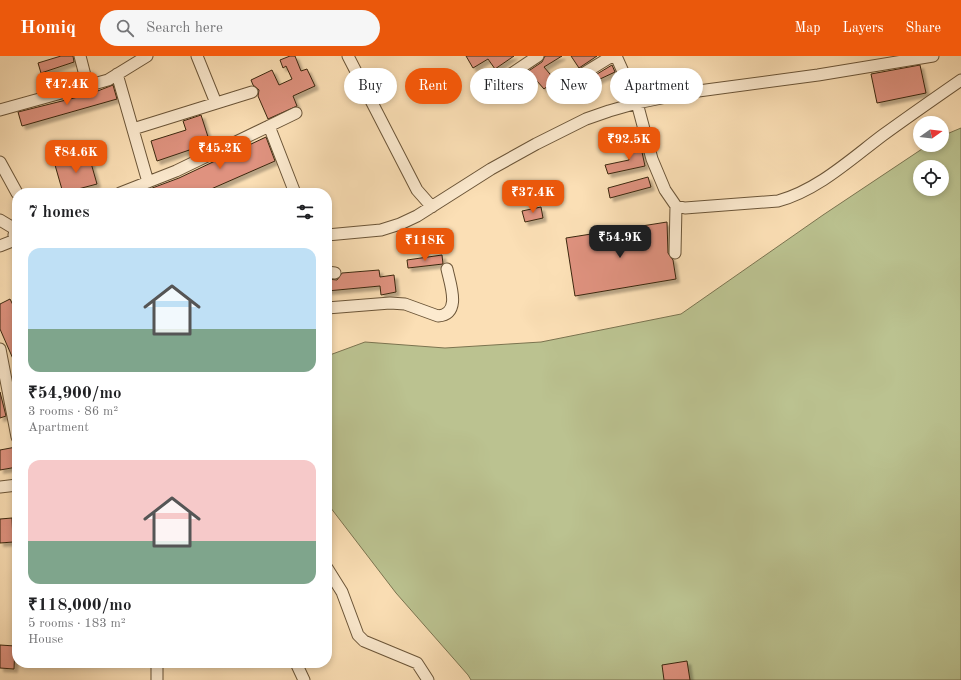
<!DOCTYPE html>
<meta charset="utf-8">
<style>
:root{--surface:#fff;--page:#f6f6f6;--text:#202124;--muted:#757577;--accent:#ea580c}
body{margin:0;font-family:"Old Standard TT",serif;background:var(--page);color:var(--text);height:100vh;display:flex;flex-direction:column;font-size:15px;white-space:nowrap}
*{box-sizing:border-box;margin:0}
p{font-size:13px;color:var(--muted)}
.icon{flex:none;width:22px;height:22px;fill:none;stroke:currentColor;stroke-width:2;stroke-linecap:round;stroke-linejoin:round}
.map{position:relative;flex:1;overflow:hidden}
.details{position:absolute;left:12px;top:132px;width:320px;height:480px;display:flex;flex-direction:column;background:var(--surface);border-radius:16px;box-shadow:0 2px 6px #0003}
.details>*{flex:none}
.guide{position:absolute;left:344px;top:12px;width:380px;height:36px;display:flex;gap:8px}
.needle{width:26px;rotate:76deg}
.controls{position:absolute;left:913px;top:60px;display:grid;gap:8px}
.controls a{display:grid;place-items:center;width:36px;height:36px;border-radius:50%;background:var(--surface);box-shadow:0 2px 6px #0003;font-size:20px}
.price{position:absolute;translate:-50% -34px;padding:0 9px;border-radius:8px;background:var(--accent);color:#fff;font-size:13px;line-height:26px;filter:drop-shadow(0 1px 2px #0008)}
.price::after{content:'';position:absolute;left:50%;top:24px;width:12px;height:9px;margin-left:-6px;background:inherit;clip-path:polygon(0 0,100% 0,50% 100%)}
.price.on{background:#222;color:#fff}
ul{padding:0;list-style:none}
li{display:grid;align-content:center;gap:8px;height:212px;padding:0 16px}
li span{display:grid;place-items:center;height:124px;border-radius:12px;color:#555}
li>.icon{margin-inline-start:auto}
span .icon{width:72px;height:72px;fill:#fffc;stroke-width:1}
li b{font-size:17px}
h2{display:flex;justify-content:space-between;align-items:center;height:48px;padding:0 16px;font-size:17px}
.tag{padding:0 14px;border-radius:18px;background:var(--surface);box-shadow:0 2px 6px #0003;font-size:14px;line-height:36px}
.tag.on{background:var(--accent);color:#fff}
header{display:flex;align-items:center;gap:24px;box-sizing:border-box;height:56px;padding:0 20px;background:var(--accent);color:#fff}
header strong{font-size:19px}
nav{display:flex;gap:22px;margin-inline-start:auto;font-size:14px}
.search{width:280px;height:36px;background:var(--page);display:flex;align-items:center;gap:10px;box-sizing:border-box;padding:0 14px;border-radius:22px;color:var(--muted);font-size:15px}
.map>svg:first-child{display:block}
</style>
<header>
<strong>Homiq</strong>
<div class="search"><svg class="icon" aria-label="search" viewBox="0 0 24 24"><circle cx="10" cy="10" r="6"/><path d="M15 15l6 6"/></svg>Search here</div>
<nav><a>Map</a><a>Layers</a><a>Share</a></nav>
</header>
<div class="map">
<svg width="961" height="624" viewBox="0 0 961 624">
<defs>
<filter id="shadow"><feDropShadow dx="3.5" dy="3.5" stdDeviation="1" flood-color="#0004"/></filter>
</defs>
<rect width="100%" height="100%" fill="#fbdfb5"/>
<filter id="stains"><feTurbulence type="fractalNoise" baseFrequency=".005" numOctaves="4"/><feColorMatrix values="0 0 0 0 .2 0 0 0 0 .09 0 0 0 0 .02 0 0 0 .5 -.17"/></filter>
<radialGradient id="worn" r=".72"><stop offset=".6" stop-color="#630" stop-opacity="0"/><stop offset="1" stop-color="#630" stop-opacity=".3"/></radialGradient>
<path fill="#bbc290" stroke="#7b7450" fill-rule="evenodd" d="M961,72V624H471L468,619L396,537L327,447V300L365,286L445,292L541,286L681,258L823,159L928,89H942V80ZM920,111H942V133H920Z"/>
<path fill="#df927f" stroke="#3b270f" filter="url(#shadow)" d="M61,0H73L74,6L41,17L38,7Z
M290,0H295L301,15L307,13L315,30L293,40L297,50L268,63L258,40L259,34L253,29L251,24L272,14L279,29L292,23L286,10L283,12L280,4Z
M466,0H514L495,13L488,3L473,12Z
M545,0H562L544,11L555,24L544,33L530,17L523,22L521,20L542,6Z
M571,0H597L579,12Z
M612,9L615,16L583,31L582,27Z
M920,9L926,37L877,47L871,18Z
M113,29L117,43L22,70L18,56L90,38Z
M201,59L210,87L157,105L151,85L186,74L183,65Z
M266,81L275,105L202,137H139L179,122Z
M640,87L645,110L608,118L605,109L629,104L626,91Z
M89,100L97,128L63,137L55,109Z
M648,121L651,131L610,142L608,132Z
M541,151L543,162L525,166L522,155Z
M667,166L668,197L673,204L676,223L575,240L566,182Z
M442,199L443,208L408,212L407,204Z
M379,214L380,221L394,219L396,236L381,239L380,230L327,235V223L337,224L342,217Z
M10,243L17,257L14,258L17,265V312L0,273V248Z
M0,336L6,360L0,362Z
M16,391L17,411L0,414V394Z
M12,462L13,486L0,487V463Z
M0,589L15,590L14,613L0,612Z
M687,605L690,624H664L662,609Z"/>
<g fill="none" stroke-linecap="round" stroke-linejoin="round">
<g stroke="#6b5538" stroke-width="13">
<path id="minor" d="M80,0L88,31
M197,0L216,47
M348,0L417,134L432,151
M616,0L637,47L652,103L665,134L676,150L685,152L778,145C818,134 851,103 883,79C909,60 935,42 961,24
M117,18L148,126
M499,26L538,0
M555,35L612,0
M0,54L108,24L147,0
M269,70L295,137
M133,73L252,36
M0,106L17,137
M120,137L176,115L296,57
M0,164L15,173
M17,168L14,179L17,186
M327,179L381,174L400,168L417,160L491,113L536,88L586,63L609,55L637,47L691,36L818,19L933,0
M0,190L15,184
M675,197L676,150
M327,216L335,217
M327,252L390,247L405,248L438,260C462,258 450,228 447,213
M0,293L17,381
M0,431L17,429
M327,512L342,536L358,579L364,585L417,607L428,624
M157,607V624
M296,607L304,624"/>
</g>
<use href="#minor" stroke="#fceacf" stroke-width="11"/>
</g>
<rect width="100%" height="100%" filter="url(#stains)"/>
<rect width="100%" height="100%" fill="url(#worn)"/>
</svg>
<div class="controls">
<a><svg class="needle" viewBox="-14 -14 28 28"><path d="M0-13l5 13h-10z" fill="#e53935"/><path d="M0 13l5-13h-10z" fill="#757577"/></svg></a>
<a><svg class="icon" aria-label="locate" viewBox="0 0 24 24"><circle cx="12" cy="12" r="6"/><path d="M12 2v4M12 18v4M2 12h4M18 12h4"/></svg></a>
</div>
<b class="price" style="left:67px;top:50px">₹47.4K</b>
<b class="price" style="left:629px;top:105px">₹92.5K</b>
<b class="price" style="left:220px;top:114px">₹45.2K</b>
<b class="price" style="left:76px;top:118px">₹84.6K</b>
<b class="price" style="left:533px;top:158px">₹37.4K</b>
<b class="price on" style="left:620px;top:203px">₹54.9K</b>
<b class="price" style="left:425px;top:206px">₹118K</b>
<div class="guide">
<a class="tag">Buy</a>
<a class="tag on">Rent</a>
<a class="tag">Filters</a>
<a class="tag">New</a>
<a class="tag">Apartment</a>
</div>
<section class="details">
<h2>7 homes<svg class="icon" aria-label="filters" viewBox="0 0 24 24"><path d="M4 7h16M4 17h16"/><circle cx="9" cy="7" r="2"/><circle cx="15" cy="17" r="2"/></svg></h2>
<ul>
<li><span style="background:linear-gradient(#bfe0f5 65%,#7fa58c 0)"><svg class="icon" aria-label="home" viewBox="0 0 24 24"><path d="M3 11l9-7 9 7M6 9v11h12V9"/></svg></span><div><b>₹54,900/mo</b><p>3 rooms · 86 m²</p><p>Apartment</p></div></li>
<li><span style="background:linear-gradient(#f6c9c9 65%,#7fa58c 0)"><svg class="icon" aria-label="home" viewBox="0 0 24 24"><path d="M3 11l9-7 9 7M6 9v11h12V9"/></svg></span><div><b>₹118,000/mo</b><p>5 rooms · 183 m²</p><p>House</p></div></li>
</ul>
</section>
</div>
